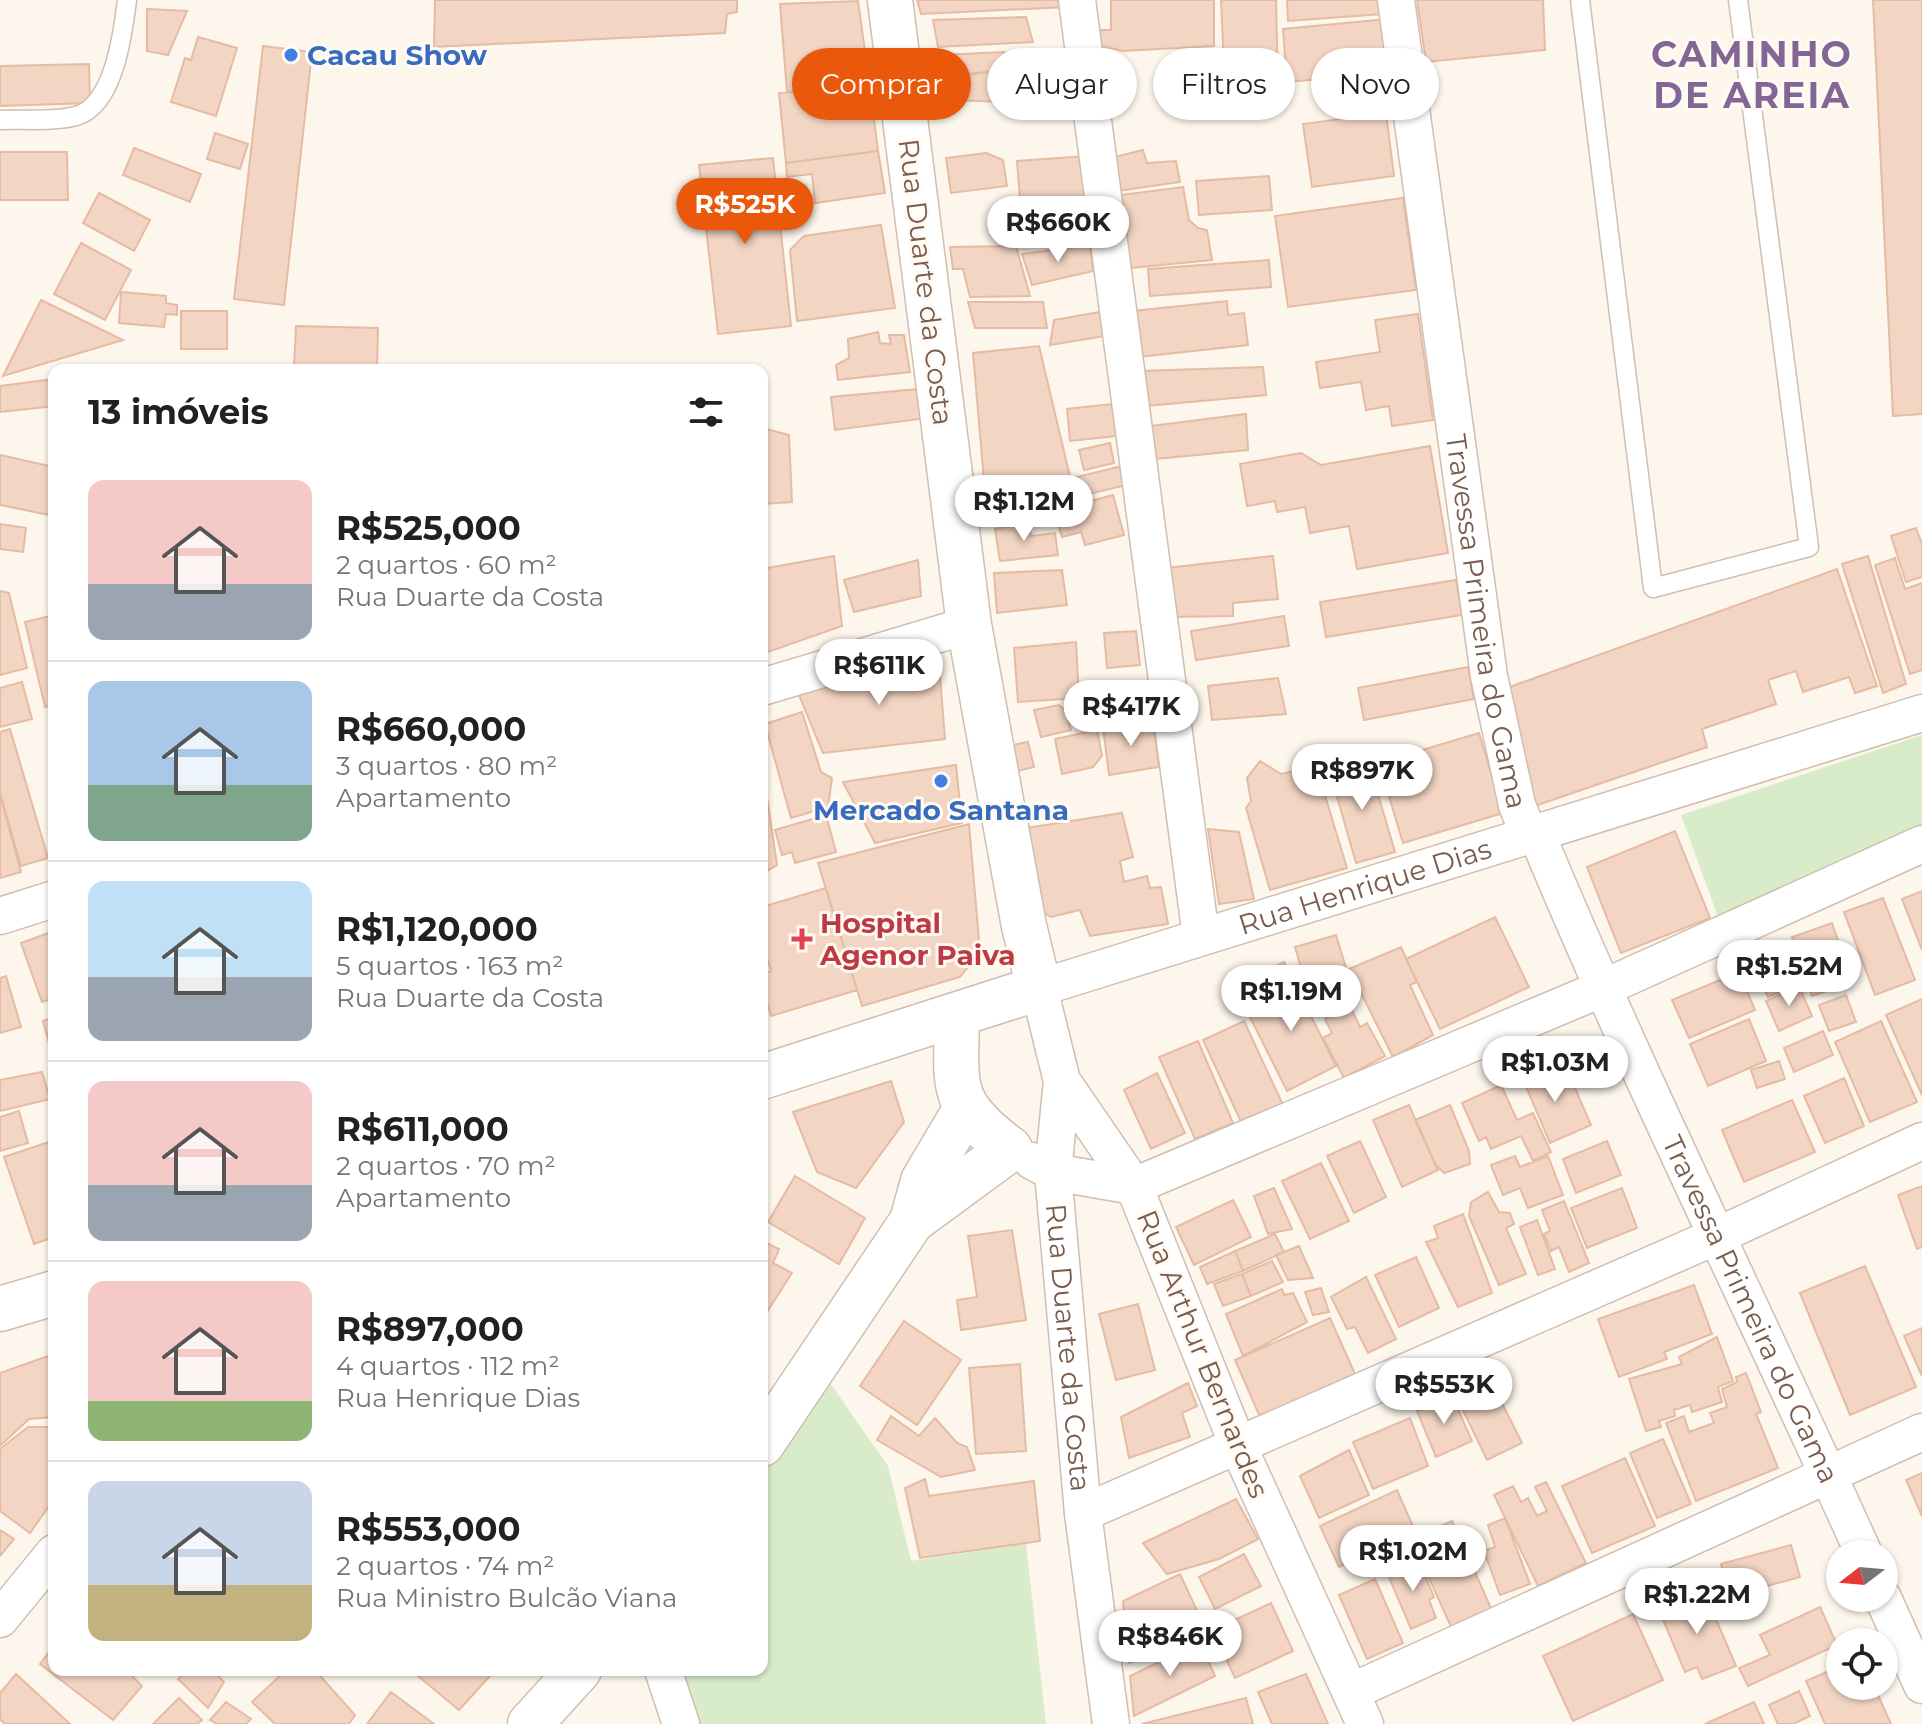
<!DOCTYPE html>
<html lang="pt">
<meta charset="utf-8">
<style>
:root{--surface:#fff;--page:#f2f2f2;--text:#202124;--muted:#757577;--line:#e0e0e0;--accent:#ea580c}
body{margin:0;font-family:Montserrat,sans-serif;background:var(--page);color:var(--text);height:100vh;display:flex;flex-direction:column;font-size:30px;white-space:nowrap}
*{box-sizing:border-box;margin:0}
p{font-size:26px;color:var(--muted)}
.icon{flex:none;width:44px;height:44px;fill:none;stroke:currentColor;stroke-width:2;stroke-linecap:round;stroke-linejoin:round}
.map{position:relative;flex:1;overflow:hidden}
.sheet{position:absolute;left:48px;top:364px;width:720px;height:1312px;display:flex;flex-direction:column;background:var(--surface);border-radius:16px;box-shadow:0 2px 6px #0004}
.sheet>*{flex:none}
.guide{position:absolute;left:792px;top:48px;width:760px;height:72px;display:flex;gap:16px}
.needle{width:52px;rotate:254deg}
.buttons{position:absolute;left:1826px;top:1540px;display:grid;gap:16px}
.buttons a{display:grid;place-items:center;width:72px;height:72px;border-radius:50%;background:var(--surface);box-shadow:0 2px 6px #0004;font-size:40px}
.price{position:absolute;translate:-50% -68px;padding:0 18px;border-radius:28px;background:#fff;color:#222;font-size:26px;line-height:52px;filter:drop-shadow(0 2px 4px #0008)}
.price::after{content:'';position:absolute;left:50%;top:48px;width:24px;height:18px;margin-left:-12px;background:inherit;clip-path:polygon(0 0,100% 0,50% 100%)}
.price.active{background:var(--accent);color:#fff}
ul{padding:0;list-style:none}
li{display:flex;align-items:center;gap:24px;height:200px;padding:0 40px}
li+li{border-top:2px solid var(--line)}
li span{display:grid;place-items:center;flex:none;width:224px;height:160px;border-radius:16px;color:#555}
li>.icon{margin-inline-start:auto}
span .icon{width:96px;height:96px;fill:#fffc;stroke-width:1}
li b{font-size:34px}
h2{display:flex;justify-content:space-between;align-items:center;height:96px;padding:0 40px;font-size:34px}
.chip{padding:0 28px;border-radius:36px;background:var(--surface);box-shadow:0 2px 6px #0004;font-size:28px;line-height:72px}
.chip.active{background:var(--accent);color:#fff}
.map>svg:first-child{display:block}
</style>
<div class="map">
<svg width="1922" height="1724" viewBox="0 0 1922 1724">
<rect width="100%" height="100%" fill="#fdf6ec"/>
<path fill="#d8ecc9" d="M1922,735V829L1718,917L1681,815Z
M825,1376L888,1466L911,1561L1026,1544L1046,1724H681L663,1670H762V1455Z"/>
<path fill="#f3d5c3" stroke="#e6bba3" stroke-width="2" d="M435,0H737V12L727,14L725,33L434,47Z
M917,0H1065L1066,7L921,14Z
M1111,0H1214V46L1123,51L1093,44L1092,30H1111Z
M1221,0H1276L1278,86L1225,87Z
M1287,0H1382L1383,14L1288,21Z
M1417,0H1543L1545,50L1426,62Z
M1873,0H1922V414L1893,416Z
M858,1L870,87L787,92L780,4Z
M147,9L187,11L168,55L147,51Z
M1026,17L1033,42L938,47L933,20Z
M1387,19L1393,73L1287,82L1283,29Z
M198,37L237,48L216,116L171,102L185,58L191,60Z
M263,46L312,52L284,305L234,299Z
M1004,52V70L949,76L940,55Z
M89,64L90,103L0,106V66Z
M1004,70L1005,102L949,100L941,78Z
M870,87L878,151L786,163L779,93Z
M1386,113L1394,176L1312,187L1303,124Z
M215,133L248,144L240,169L207,159Z
M134,148L201,174L190,202L123,175Z
M1143,150L1147,163L1176,161L1180,182L1117,191L1111,158Z
M878,151L885,193L815,203L812,174L787,177L786,163Z
M0,152H67L68,200H0Z
M986,153L1003,160L1007,186L951,193L946,158Z
M1087,156L1093,219L1022,225L1017,161Z
M773,158L791,326L718,334L699,165Z
M1269,176L1272,210L1199,215L1196,181Z
M1183,187L1189,220L1198,228L1207,230L1212,260L1131,268L1120,195Z
M99,193L150,220L134,251L83,223Z
M1403,198L1416,290L1288,307L1275,216Z
M881,225L895,308L797,321L790,250L804,236Z
M81,243L131,270L105,320L54,294Z
M1090,245L1093,271L1032,285L1022,254Z
M1016,246L1030,296L970,297L963,269H953L950,247Z
M1269,260L1271,287L1150,296L1148,269Z
M121,292L166,296V303L177,305V315L166,314L164,327L119,323Z
M41,300L123,340L3,376Z
M1227,301L1228,315L1244,313L1248,345L1139,357L1134,311Z
M968,302H1043L1047,328H975Z
M181,311H227V349H181Z
M1100,312L1105,336L1050,345L1054,320Z
M1418,314L1433,420L1392,426L1389,406L1366,410L1361,382L1320,388L1316,362L1380,352L1375,320Z
M296,326L378,328L377,369L294,367Z
M878,332L880,343L891,344L889,335H904L910,372L838,380L836,365L849,358L848,339Z
M1039,346L1075,498L998,520L986,504L973,353Z
M1263,367L1266,395L1147,406L1140,371Z
M54,379V406L0,412V386Z
M762,383H765L766,429L789,435L792,502L762,504Z
M917,389L920,419L835,430L831,397Z
M1112,404L1116,436L1070,441L1067,409Z
M1246,414L1248,450L1156,459L1150,426Z
M1110,443L1114,463L1084,470L1079,450Z
M1430,446L1448,553L1357,569L1349,526L1310,533L1305,507L1277,512L1275,501L1247,506L1240,464L1301,453L1321,465Z
M0,455L54,467V516L0,505Z
M1122,466L1126,485L1081,496L1077,477Z
M1113,495L1124,535L1085,545L1081,532L1062,537L1054,511Z
M1028,523L1031,536L1055,533L1058,555L1000,561L995,529Z
M0,524L26,528L23,552L0,549Z
M1916,528L1922,544V577L1906,582L1891,536Z
M834,556L842,626L762,654V569Z
M1273,556L1278,599L1233,603V616L1170,617L1167,568Z
M1868,556L1906,684L1883,693L1842,564Z
M1895,558L1905,589L1922,583V670L1910,674L1875,565Z
M918,560L921,596L854,612L844,580Z
M1837,569L1877,686L1855,693L1849,677L1803,692L1796,671L1768,680L1776,704L1702,729L1707,747L1523,810L1507,688Z
M1062,570L1067,605L997,613L994,573Z
M1456,580L1462,615L1326,637L1320,602Z
M0,591L9,593L27,668L0,675Z
M54,615V705L45,707L25,622Z
M1284,616L1289,646L1196,660L1191,631Z
M1136,631L1140,665L1107,668L1104,633Z
M1076,642L1079,698L1018,702L1014,648Z
M938,651L945,739L823,753L798,693Z
M1468,667L1474,699L1364,720L1358,688Z
M1278,678L1286,714L1212,720L1208,686Z
M22,682L32,719L0,727V688Z
M1059,705L1066,711L1071,730L1041,737L1034,710Z
M802,712L821,772L832,778L828,807L791,818L765,724Z
M1153,721L1159,767L1109,775L1103,727Z
M10,729L48,858L21,866L0,793V732Z
M1097,730L1102,756L1093,767L1062,774L1055,739Z
M1479,733L1503,813L1403,843L1379,763Z
M1028,742L1034,767L1013,772L1007,746Z
M1368,760L1395,852L1356,863L1330,772Z
M1260,761L1281,774L1316,766L1347,868L1270,890L1246,808L1251,801L1247,778Z
M762,763L777,865L762,874Z
M956,765L962,823L875,843L843,782Z
M0,795L21,872L0,878Z
M1122,813L1133,857L1120,861L1124,882L1147,876L1150,888L1161,887L1168,924L1090,936L1080,910L1051,917L1041,911L1020,829Z
M826,815L836,852L795,863L792,852L782,855L775,830Z
M969,824L980,952L960,977L862,1006L818,863Z
M1208,829L1239,832L1254,899L1219,904Z
M1675,831L1710,918L1621,953L1587,867Z
M826,888L857,990L771,1016L762,987V974L771,971L762,941V907Z
M1922,891V950L1902,899Z
M1883,898L1915,980L1875,995L1844,912Z
M1495,917L1529,987L1440,1029L1406,959Z
M1832,923L1852,982L1812,996L1792,937Z
M54,931V998L42,1002L21,943Z
M1336,935L1347,971L1306,984L1295,947Z
M1785,945L1802,982L1768,997L1752,960Z
M1401,947L1417,982L1410,985L1433,1035L1393,1057L1349,969Z
M1284,962L1336,1066L1287,1091L1247,1011L1281,994L1269,969Z
M1251,966L1266,998L1247,1007L1232,976Z
M1739,972L1755,1010L1689,1038L1672,1000Z
M6,976L21,1027L0,1033V978Z
M1799,986L1812,1016L1779,1031L1766,1001Z
M1846,995L1856,1022L1829,1031L1819,1005Z
M1922,999V1095L1886,1015Z
M1350,1006L1360,1027L1367,1023L1385,1056L1344,1078L1323,1038L1332,1033L1325,1019Z
M54,1017V1061L43,1021Z
M1749,1019L1766,1061L1708,1086L1690,1044Z
M1244,1021L1283,1105L1242,1124L1203,1040Z
M1881,1021L1917,1102L1870,1122L1835,1042Z
M1823,1031L1833,1055L1794,1072L1784,1048Z
M1198,1041L1233,1123L1195,1139L1159,1057Z
M1535,1060L1548,1090L1572,1081L1591,1125L1550,1143L1518,1068Z
M1779,1061L1785,1079L1757,1088L1751,1070Z
M42,1072L50,1099L0,1111V1080Z
M1157,1073L1185,1133L1151,1149L1124,1090Z
M1844,1078L1864,1126L1825,1143L1804,1096Z
M891,1081L904,1122L856,1188L817,1172L793,1112Z
M1501,1085L1517,1120L1533,1113L1551,1152L1533,1161L1521,1136L1491,1149L1486,1137L1479,1141L1462,1103Z
M1792,1100L1815,1152L1744,1182L1722,1130Z
M1409,1105L1438,1170L1402,1187L1373,1120Z
M1450,1105L1469,1151L1470,1164L1444,1173L1435,1164L1415,1120Z
M19,1111L28,1143L0,1151V1117Z
M1360,1141L1386,1197L1354,1213L1327,1156Z
M1607,1141L1621,1175L1576,1193L1563,1159Z
M49,1142L54,1155V1237L34,1244L4,1157Z
M1515,1156L1520,1167L1548,1156L1563,1195L1528,1208L1520,1188L1503,1195L1491,1165Z
M1321,1163L1349,1221L1310,1239L1282,1181Z
M795,1176L865,1218L839,1264L768,1222Z
M1922,1186V1247L1917,1249L1898,1195Z
M1274,1188L1292,1229L1268,1234L1254,1196Z
M1622,1188L1637,1228L1587,1248L1571,1208Z
M1488,1192L1499,1212L1510,1213L1514,1224L1506,1228L1526,1274L1499,1285L1469,1216L1471,1202Z
M1233,1200L1251,1237L1194,1265L1176,1227Z
M1564,1201L1589,1263L1569,1272L1559,1247L1551,1251L1544,1234L1550,1231L1542,1210Z
M1463,1214L1492,1293L1458,1307L1426,1242L1438,1238L1434,1226Z
M1537,1220L1555,1269L1538,1275L1520,1227Z
M1012,1230L1026,1320L961,1330L957,1300L977,1297L968,1236Z
M1275,1234L1284,1252L1243,1271L1235,1251Z
M762,1241L779,1249L773,1263L792,1273L762,1320Z
M1299,1246L1313,1278L1288,1280L1276,1255Z
M1235,1251L1243,1271L1207,1284L1200,1267Z
M1416,1257L1439,1308L1399,1327L1375,1275Z
M1272,1261L1283,1282L1251,1296L1242,1274Z
M1865,1266L1916,1387L1850,1415L1800,1293Z
M1242,1274L1251,1296L1223,1306L1214,1284Z
M1366,1277L1396,1339L1368,1353L1355,1327L1347,1329L1331,1297Z
M1694,1285L1712,1334L1664,1352L1667,1359L1619,1377L1598,1319Z
M1321,1288L1329,1312L1313,1315L1305,1292Z
M1282,1289L1284,1295L1293,1293L1307,1322L1243,1356L1226,1314Z
M1138,1304L1155,1370L1116,1380L1099,1314Z
M1330,1318L1355,1374L1260,1417L1235,1360Z
M904,1321L961,1360L917,1425L860,1386Z
M1922,1328V1376L1904,1336Z
M1717,1337L1733,1381L1718,1387L1722,1402L1692,1412L1690,1405L1674,1410L1675,1416L1659,1421L1661,1427L1646,1431L1629,1379L1682,1364L1679,1357Z
M54,1354V1417L29,1419L0,1446V1373Z
M1020,1364L1026,1451L976,1454L969,1368Z
M1746,1373L1761,1412L1756,1414L1778,1468L1696,1501L1666,1423L1684,1416L1689,1432L1714,1423L1710,1413L1727,1407L1722,1389L1737,1382L1736,1377Z
M1188,1383L1197,1406L1182,1413L1190,1437L1129,1458L1121,1417Z
M1493,1385L1522,1443L1487,1460L1459,1402Z
M1452,1396L1472,1441L1436,1457L1417,1411Z
M891,1416L919,1436L935,1418L957,1443L967,1447L975,1470L941,1477L877,1440Z
M1410,1418L1428,1466L1373,1489L1353,1442Z
M28,1427H54V1499L30,1533L0,1511V1449Z
M1663,1439L1691,1504L1657,1518L1630,1453Z
M1349,1450L1369,1495L1319,1518L1300,1476Z
M1625,1458L1655,1526L1592,1553L1562,1486Z
M1922,1473V1516L1906,1480Z
M925,1479L929,1496L1034,1481L1040,1541L920,1558L905,1488Z
M1546,1482L1586,1563L1538,1586L1494,1495L1513,1486L1521,1502L1528,1498L1537,1516L1547,1511L1535,1487Z
M1397,1490L1415,1531L1339,1567L1320,1526Z
M1236,1499L1258,1539L1219,1559L1167,1574L1143,1543Z
M1505,1518L1530,1584L1500,1595L1484,1551L1495,1547L1488,1525Z
M1452,1521L1491,1608L1451,1627L1425,1569L1431,1564L1418,1536Z
M0,1530L14,1539L0,1556Z
M1791,1545L1800,1577L1730,1596L1721,1564Z
M1244,1554L1261,1586L1215,1609L1199,1577Z
M1408,1557L1415,1571L1422,1568L1434,1597L1429,1600L1436,1618L1411,1629L1388,1575L1398,1570L1395,1562Z
M1180,1574L1205,1628L1129,1663L1123,1601Z
M1375,1579L1403,1643L1367,1659L1339,1595Z
M1704,1591L1736,1666L1702,1679L1697,1667L1685,1672L1659,1610Z
M1271,1603L1293,1651L1235,1678L1221,1648L1236,1641L1228,1623Z
M1820,1607L1837,1645L1748,1686L1739,1668L1770,1655L1760,1635Z
M1633,1614L1663,1680L1573,1721L1543,1656Z
M1200,1642L1215,1676L1134,1716L1130,1676Z
M54,1645V1670H126L142,1686L113,1720L40,1664Z
M1840,1666V1686H1874L1891,1724H1825L1806,1681Z
M190,1670H212L224,1682L208,1708L178,1679Z
M286,1670H315L355,1715L349,1724H275L252,1702Z
M488,1670L490,1676L459,1710L412,1671Z
M16,1674L70,1724H5L0,1719V1693Z
M1306,1674L1328,1724H1272L1258,1692Z
M1799,1691L1810,1716L1793,1724H1778L1769,1705Z
M391,1692L434,1724H367Z
M179,1698L202,1720L197,1724H153Z
M1246,1698L1253,1724H1142Z
M226,1702L251,1719L246,1724H217L210,1720Z
M1754,1702L1764,1724H1705Z"/>
<g fill="none" stroke-linecap="round" stroke-linejoin="round">
<g stroke="#d1beb0" stroke-width="21">
<path id="service" d="M1580,0L1653,588L1809,547L1738,0
M0,120C24,119 53,122 76,116C114,106 123,33 127,0"/>
</g>
<g stroke="#d1beb0" stroke-width="39">
<g id="minor">
<path d="M1077,0L1201,937"/>
<path id="s1" d="M1396,0L1489,676L1517,805L1525,825L1537,835C1638,1078 1756,1314 1864,1554"/>
<path d="M762,687L969,625"/>
<path d="M0,916L54,899"/>
<path d="M1062,1081L1053,1172L1134,1186L1601,989L1922,844"/>
<path id="s2" d="M1032,1161L1053,1172L1083,1513L1111,1724"/>
<path d="M1083,1513L1719,1235L1922,1141"/>
<path d="M1883,1598L1922,1685"/>
<path d="M0,1619L54,1553"/>
<path d="M663,1670L681,1724"/>
<path d="M1351,1692L1922,1432"/>
<path id="s3" d="M1365,1724L1239,1448L1134,1186L1062,1081L1039,988L1922,713"/>
</g>
</g>
<g stroke="#d1beb0" stroke-width="47">
<path id="tertiary" d="M762,1077L1039,988L1024,926L969,625L890,0
M912,1221L1010,1149C948,1103 956,1087 957,1016
M0,1309L54,1293
M762,1444L912,1221L923,1181L965,1110
M530,1724L579,1670"/>
</g>
<use href="#service" stroke="#fff" stroke-width="18"/>
<use href="#minor" stroke="#fff" stroke-width="36"/>
<use href="#tertiary" stroke="#fff" stroke-width="44"/>
</g>
<g fill="#3f7fe0" stroke="#fffaf3" stroke-width="3">
<circle cx="291" cy="55" r="8"/>
<circle cx="941" cy="781" r="8"/>
</g>
<path fill="#e0444e" stroke="#fffaf3" stroke-width="3" d="M798 927h8v8h8v8h-8v8h-8v-8h-8v-8h8z"/>
<g text-anchor="middle" stroke-width="6" stroke-linejoin="round" paint-order="stroke">
<g font-size="28" font-weight="bold" fill="#366cbe" stroke="#fffaf3" text-anchor="start">
<text x="307" y="65">Cacau Show</text>
<text x="941" y="820" text-anchor="middle">Mercado Santana</text>
</g>
<g font-size="28" fill="#7a5c4d" stroke="#fffaf3">
<text transform="translate(926 282) rotate(83)" y="10">Rua Duarte da Costa</text>
<text dy="10" stroke="none"><textPath href="#s1" startOffset="628">Travessa Primeira do Gama</textPath></text>
<text dy="10" stroke="none"><textPath href="#s3" startOffset="1150">Rua Henrique Dias</textPath></text>
<text dy="10" stroke="none"><textPath href="#s1" startOffset="1372">Travessa Primeira do Gama</textPath></text>
<text dy="10" stroke="none"><textPath href="#s2" startOffset="200">Rua Duarte da Costa</textPath></text>
<text transform="translate(1203 1354) rotate(68)" y="10">Rua Arthur Bernardes</text>
</g>
<g font-size="28" font-weight="bold" fill="#be3a42" stroke="#fffaf3" text-anchor="start">
<text x="820" y="933">Hospital<tspan x="820" dy="32">Agenor Paiva</tspan></text>
</g>
<g font-size="36" font-weight="bold" letter-spacing="2" fill="#846695" stroke="#fffaf3">
<text x="1752" y="67">CAMINHO<tspan x="1752" dy="41">DE AREIA</tspan></text>
</g>
</g>
</svg>
<div class="buttons">
<a><svg class="needle" viewBox="-14 -14 28 28"><path d="M0-13l5 13h-10z" fill="#e53935"/><path d="M0 13l5-13h-10z" fill="#757577"/></svg></a>
<a><svg class="icon" aria-label="locate" viewBox="0 0 24 24"><circle cx="12" cy="12" r="6"/><path d="M12 2v4M12 18v4M2 12h4M18 12h4"/></svg></a>
</div>
<b class="price active" style="left:745px;top:246px">R$525K</b>
<b class="price" style="left:1058px;top:264px">R$660K</b>
<b class="price" style="left:1024px;top:543px">R$1.12M</b>
<b class="price" style="left:879px;top:707px">R$611K</b>
<b class="price" style="left:1131px;top:748px">R$417K</b>
<b class="price" style="left:1362px;top:812px">R$897K</b>
<b class="price" style="left:1789px;top:1008px">R$1.52M</b>
<b class="price" style="left:1291px;top:1033px">R$1.19M</b>
<b class="price" style="left:1555px;top:1104px">R$1.03M</b>
<b class="price" style="left:1444px;top:1426px">R$553K</b>
<b class="price" style="left:1413px;top:1593px">R$1.02M</b>
<b class="price" style="left:1697px;top:1636px">R$1.22M</b>
<b class="price" style="left:1170px;top:1678px">R$846K</b>
<div class="guide">
<a class="chip active">Comprar</a>
<a class="chip">Alugar</a>
<a class="chip">Filtros</a>
<a class="chip">Novo</a>
</div>
<section class="sheet">
<h2>13 imóveis<svg class="icon" aria-label="filters" viewBox="0 0 24 24"><path d="M4 7h16M4 17h16"/><circle cx="9" cy="7" r="2"/><circle cx="15" cy="17" r="2"/></svg></h2>
<ul>
<li><span style="background:linear-gradient(#f6c9c9 65%,#9aa5b1 0)"><svg class="icon" aria-label="home" viewBox="0 0 24 24"><path d="M3 11l9-7 9 7M6 9v11h12V9"/></svg></span><div><b>R$525,000</b><p>2 quartos · 60 m²</p><p>Rua Duarte da Costa</p></div></li>
<li><span style="background:linear-gradient(#a9c7e8 65%,#7fa58c 0)"><svg class="icon" aria-label="home" viewBox="0 0 24 24"><path d="M3 11l9-7 9 7M6 9v11h12V9"/></svg></span><div><b>R$660,000</b><p>3 quartos · 80 m²</p><p>Apartamento</p></div></li>
<li><span style="background:linear-gradient(#bfe0f5 60%,#9aa5b1 0)"><svg class="icon" aria-label="home" viewBox="0 0 24 24"><path d="M3 11l9-7 9 7M6 9v11h12V9"/></svg></span><div><b>R$1,120,000</b><p>5 quartos · 163 m²</p><p>Rua Duarte da Costa</p></div></li>
<li><span style="background:linear-gradient(#f6c9c9 65%,#9aa5b1 0)"><svg class="icon" aria-label="home" viewBox="0 0 24 24"><path d="M3 11l9-7 9 7M6 9v11h12V9"/></svg></span><div><b>R$611,000</b><p>2 quartos · 70 m²</p><p>Apartamento</p></div></li>
<li><span style="background:linear-gradient(#f6c9c9 75%,#8fb573 0)"><svg class="icon" aria-label="home" viewBox="0 0 24 24"><path d="M3 11l9-7 9 7M6 9v11h12V9"/></svg></span><div><b>R$897,000</b><p>4 quartos · 112 m²</p><p>Rua Henrique Dias</p></div></li>
<li><span style="background:linear-gradient(#c9d6e8 65%,#c2b280 0)"><svg class="icon" aria-label="home" viewBox="0 0 24 24"><path d="M3 11l9-7 9 7M6 9v11h12V9"/></svg></span><div><b>R$553,000</b><p>2 quartos · 74 m²</p><p>Rua Ministro Bulcão Viana</p></div></li>
</ul>
</section>
</div>
